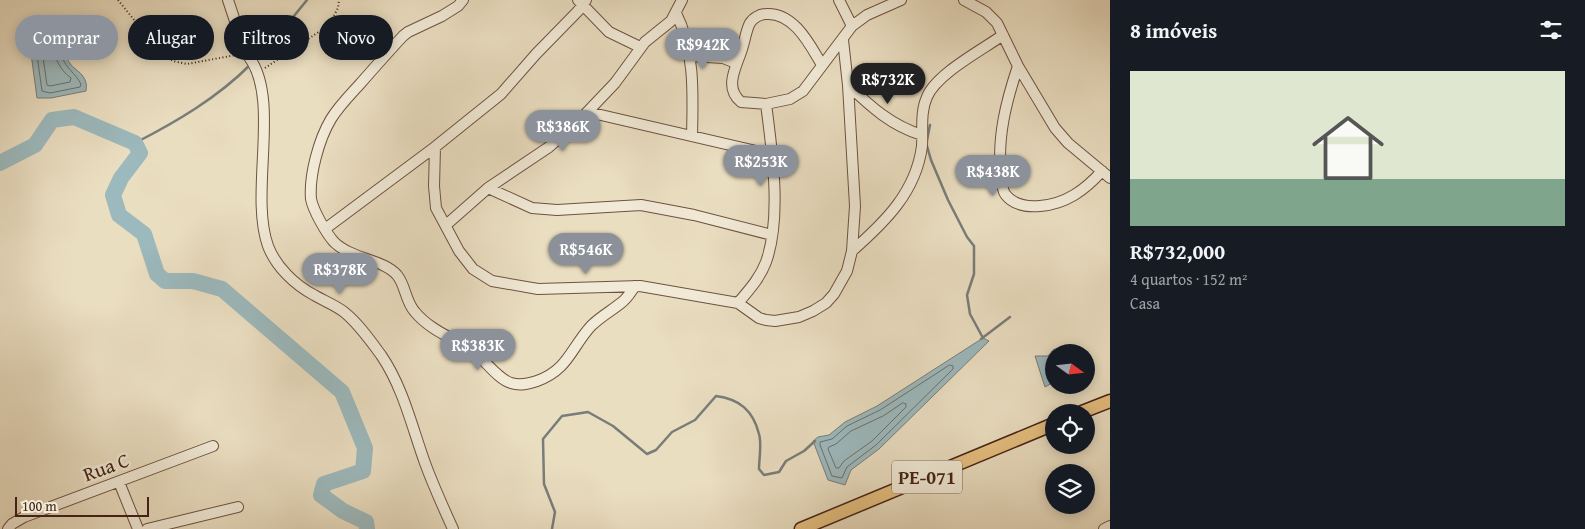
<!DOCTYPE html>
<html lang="pt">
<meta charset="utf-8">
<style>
:root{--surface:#171b24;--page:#242831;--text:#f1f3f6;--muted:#9ea1a6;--accent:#8c9099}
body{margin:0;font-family:"Gentium Book Plus",serif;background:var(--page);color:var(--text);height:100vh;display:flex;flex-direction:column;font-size:19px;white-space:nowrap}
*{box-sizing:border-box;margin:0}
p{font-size:16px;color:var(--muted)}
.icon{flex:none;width:28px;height:28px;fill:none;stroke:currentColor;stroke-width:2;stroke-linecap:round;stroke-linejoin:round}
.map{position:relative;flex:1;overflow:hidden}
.side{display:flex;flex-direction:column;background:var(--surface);width:475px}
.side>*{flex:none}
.banner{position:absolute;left:15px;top:15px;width:475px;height:45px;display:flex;gap:10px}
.needle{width:32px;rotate:105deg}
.fabs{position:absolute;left:1045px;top:344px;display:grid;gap:10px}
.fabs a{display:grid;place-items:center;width:50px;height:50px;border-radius:50%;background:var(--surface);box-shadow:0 2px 12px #0003;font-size:25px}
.scale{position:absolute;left:15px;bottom:12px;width:134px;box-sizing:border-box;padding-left:5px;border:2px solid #452316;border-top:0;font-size:14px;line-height:18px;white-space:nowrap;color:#452316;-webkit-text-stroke:4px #f1ead7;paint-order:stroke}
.price{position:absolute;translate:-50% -42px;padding:0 11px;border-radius:18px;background:var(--accent);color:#fff;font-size:16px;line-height:32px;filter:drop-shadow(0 1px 2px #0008)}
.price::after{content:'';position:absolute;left:50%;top:30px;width:15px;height:11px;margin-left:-8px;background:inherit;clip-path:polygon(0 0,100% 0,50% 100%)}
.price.current{background:#222;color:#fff}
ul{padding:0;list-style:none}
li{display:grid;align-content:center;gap:10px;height:265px;padding:0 20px}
li span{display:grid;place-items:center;height:155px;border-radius:0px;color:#555}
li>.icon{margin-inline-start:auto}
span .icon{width:90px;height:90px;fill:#fffc;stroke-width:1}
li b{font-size:21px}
h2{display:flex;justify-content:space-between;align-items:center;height:60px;padding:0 20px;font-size:21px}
.tag{padding:0 18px;border-radius:22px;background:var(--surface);box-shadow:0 2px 12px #0003;font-size:18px;line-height:45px}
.tag.current{background:var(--accent);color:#fff}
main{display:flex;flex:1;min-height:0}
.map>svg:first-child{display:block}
</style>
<main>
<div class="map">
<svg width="1110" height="529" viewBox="0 0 1110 529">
<rect width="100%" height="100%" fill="#eadec1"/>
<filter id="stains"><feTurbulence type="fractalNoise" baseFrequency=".004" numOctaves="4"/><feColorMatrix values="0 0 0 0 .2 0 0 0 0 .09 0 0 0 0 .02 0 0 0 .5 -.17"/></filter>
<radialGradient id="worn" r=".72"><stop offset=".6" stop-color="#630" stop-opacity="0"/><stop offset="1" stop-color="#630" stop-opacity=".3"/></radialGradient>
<path fill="#9cb9bd" stroke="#797d7a" d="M56,34C66,43 63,55 71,65C77,71 84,74 86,83C87,85 86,88 86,91L51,98H37L30,46L40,36Z
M983,338L989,341L879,449L851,470L845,485L828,480L813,441L818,437L829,435L845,422L877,406Z
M1054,349L1075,350L1079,352H1054V382L1045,387L1035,356H1048Z"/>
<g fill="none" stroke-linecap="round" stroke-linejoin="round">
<path stroke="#706e6a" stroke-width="1" d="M53,39C60,43 59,50 62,57C66,68 75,73 81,84L80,87L50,93L42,91L36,48L42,41Z
M46,46L52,47C56,60 60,70 71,78L70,82L50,86L47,85L42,50Z
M950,365L953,366V369L876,445L847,467L842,478L832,476L820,445V442L832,439L847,426L880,410Z
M903,403L906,404V407L872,441L844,461L839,468H836L828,449L829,447L836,444L851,431L883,416Z"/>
<path stroke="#797d7a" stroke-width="2.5" d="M253,61L276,38L307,0
M927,140L930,125
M135,143C176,122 217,98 250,65
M927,146L931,160L948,200L967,237L974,246V274L967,295L970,314L983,338
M981,339L1010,317
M552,529L555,512L544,484L543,439L562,416L588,412L613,426L647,454L656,450L672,432L695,420L716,396C739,399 753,410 759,434C762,444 759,459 759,469L764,475L779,472L786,461L804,451L815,441"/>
<path stroke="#9cb9bd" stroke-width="16" d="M0,163L35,145L52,120L74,117L135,143L140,153L121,178L113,195L119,215L144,234L157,274L165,281H193L222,289L342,392L365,448L363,471L324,484L321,495L343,511L366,522L367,529"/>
<g stroke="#6e5241" stroke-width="12">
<path id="minor" d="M228,0L246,54
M463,0L458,6L442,16L408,32L403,36C388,52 374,68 360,84C350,95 339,106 331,119C319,139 309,175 311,199C313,210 326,233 334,242C351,259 383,259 397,275C406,286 405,301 415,312C430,330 451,337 471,350C484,358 497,379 511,383C520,386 528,384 537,381C568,370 571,348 591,326C600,317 611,311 621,303C627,299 631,292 635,286
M578,0L609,32L640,47
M839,0L852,26
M964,0L986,12L997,23L1018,66L1055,128L1068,143L1110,178
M676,13C695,51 693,94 692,136
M690,56L723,58L736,63
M249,57C281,100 249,193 268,246C276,267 295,285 314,295C324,301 335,305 344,312C358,323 370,340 381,355C403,387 412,427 425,463C433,485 443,507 453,529
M1018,66C1006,102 997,137 1001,175C1002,181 1002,189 1005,194C1013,205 1028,207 1040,206C1066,204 1085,190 1102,171
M848,85C871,107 892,126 922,135
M766,104L741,102C723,87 737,66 742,49C745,41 746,30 750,23C753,18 760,14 766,14C794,12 810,45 822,65
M588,112L773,155
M435,147L434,186L436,208L459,251L473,269L492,281L538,289L640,286L738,303L759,318L766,320L775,321L799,317L813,311L826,303L834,294L847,271L852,251L855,206L848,85L843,40
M488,188L532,208L557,210L641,205L694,215L772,235
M446,225L488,188L549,147L575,125L615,83L645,42L671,21L682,0
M325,229L435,147L501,94L536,54L578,11L586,0
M852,251C885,222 916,192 922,146C923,130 920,112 927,97C936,74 982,50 1003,35
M738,303C749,290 760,278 766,262C782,217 772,150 766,104L790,99L803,91L852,26L867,15L901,0
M119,482L138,529
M8,529L12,524L24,517L213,446
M147,529L238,507
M1104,529L1110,526"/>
</g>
<g stroke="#452316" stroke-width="15">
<path id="major" d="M1082,412L1110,401
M801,529L1054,424"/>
</g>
<path stroke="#452316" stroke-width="2" stroke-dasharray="1 2.5" stroke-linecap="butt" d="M118,0L160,52L173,61L187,64L236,55
M265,68L329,25L338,8L339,0"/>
<use href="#minor" stroke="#f1ead7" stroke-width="10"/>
<use href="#major" stroke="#e5bf80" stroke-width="12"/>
</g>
<g text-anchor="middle" stroke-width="5" stroke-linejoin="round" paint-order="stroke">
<rect fill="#f1ead7" stroke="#795f50" stroke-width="1" x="892" y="460.5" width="70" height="33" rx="4"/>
<g font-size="19" font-weight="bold" fill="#452316">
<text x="927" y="484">PE-071</text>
</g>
<g font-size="20" fill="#452316" stroke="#f1ead7">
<text transform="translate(106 467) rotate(-20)" y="7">Rua C</text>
</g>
</g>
<rect width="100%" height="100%" filter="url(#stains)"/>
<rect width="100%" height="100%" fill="url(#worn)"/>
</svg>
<div class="fabs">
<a><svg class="needle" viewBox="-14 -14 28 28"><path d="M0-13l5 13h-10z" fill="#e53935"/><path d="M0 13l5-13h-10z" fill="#9ea1a6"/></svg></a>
<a><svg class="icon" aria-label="locate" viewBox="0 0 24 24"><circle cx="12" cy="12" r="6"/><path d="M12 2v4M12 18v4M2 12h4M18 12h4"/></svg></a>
<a><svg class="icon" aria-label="layers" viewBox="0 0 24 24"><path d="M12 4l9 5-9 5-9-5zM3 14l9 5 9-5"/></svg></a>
</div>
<div class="scale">100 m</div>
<b class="price" style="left:703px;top:70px">R$942K</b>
<b class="price current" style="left:888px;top:105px">R$732K</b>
<b class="price" style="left:563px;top:152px">R$386K</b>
<b class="price" style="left:761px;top:187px">R$253K</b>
<b class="price" style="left:993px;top:197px">R$438K</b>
<b class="price" style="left:586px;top:275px">R$546K</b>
<b class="price" style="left:340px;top:295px">R$378K</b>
<b class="price" style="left:478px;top:371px">R$383K</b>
<div class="banner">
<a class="tag current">Comprar</a>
<a class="tag">Alugar</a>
<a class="tag">Filtros</a>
<a class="tag">Novo</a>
</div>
</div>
<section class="side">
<h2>8 imóveis<svg class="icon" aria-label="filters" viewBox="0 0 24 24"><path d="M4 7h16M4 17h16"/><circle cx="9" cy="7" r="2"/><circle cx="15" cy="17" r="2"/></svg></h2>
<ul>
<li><span style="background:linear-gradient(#dfe7d0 70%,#7fa58c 0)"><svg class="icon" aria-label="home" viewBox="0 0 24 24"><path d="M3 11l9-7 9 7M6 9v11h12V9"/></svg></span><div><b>R$732,000</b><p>4 quartos · 152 m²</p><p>Casa</p></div></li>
</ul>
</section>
</main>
